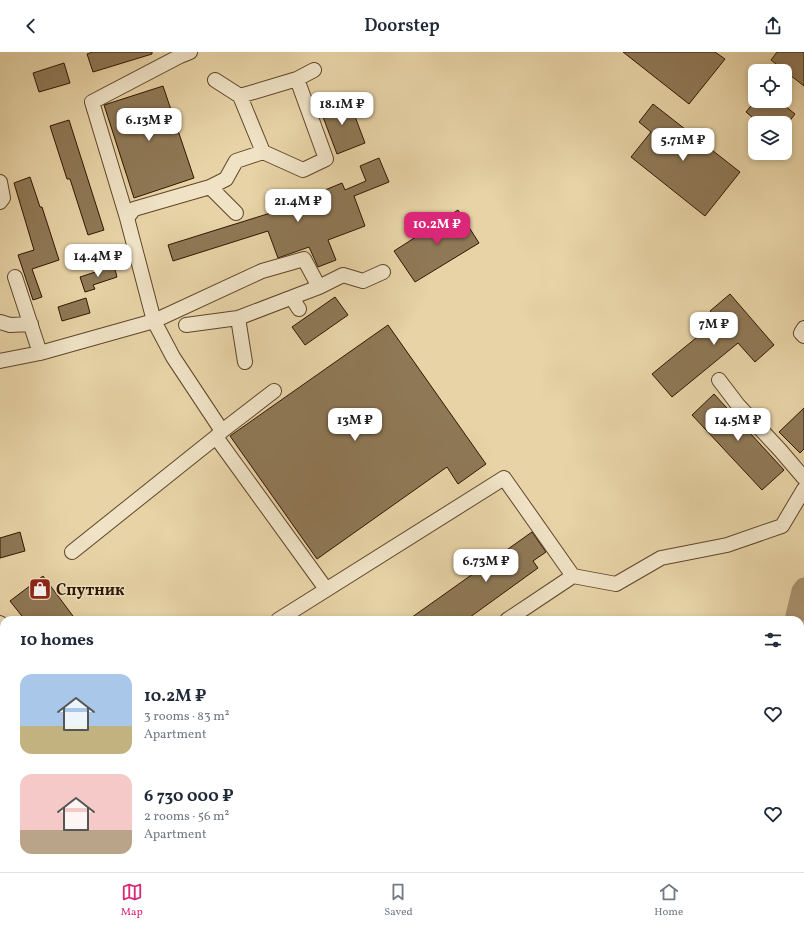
<!DOCTYPE html>
<meta charset="utf-8">
<style>
:root{--surface:#fff;--page:#f2f2f3;--text:#1f2937;--muted:#747a83;--line:#e0e1e3;--accent:#db2777}
body{margin:0;font-family:Vollkorn,serif;background:var(--page);color:var(--text);height:100vh;display:flex;flex-direction:column;font-size:15px;white-space:nowrap}
*{box-sizing:border-box;margin:0}
p{font-size:13px;color:var(--muted)}
.icon{flex:none;width:22px;height:22px;fill:none;stroke:currentColor;stroke-width:2;stroke-linecap:round;stroke-linejoin:round}
.map{position:relative;flex:1;overflow:hidden}
.side{position:absolute;left:0px;top:564px;width:804px;height:256px;display:flex;flex-direction:column;background:var(--surface);border-radius:12px 12px 0 0;box-shadow:0 2px 6px #0003}
.side>*{flex:none}
.buttons{position:absolute;left:748px;top:12px;display:grid;gap:8px}
.buttons a{display:grid;place-items:center;width:44px;height:44px;border-radius:8px;background:var(--surface);box-shadow:0 2px 6px #0003;font-size:20px}
.price{position:absolute;translate:-50% -34px;padding:0 9px;border-radius:8px;background:#fff;color:#222;font-size:13px;line-height:26px;filter:drop-shadow(0 1px 2px #0008)}
.price::after{content:'';position:absolute;left:50%;top:24px;width:12px;height:9px;margin-left:-6px;background:inherit;clip-path:polygon(0 0,100% 0,50% 100%)}
.price.on{background:var(--accent);color:#fff}
ul{padding:0;list-style:none}
li{display:flex;align-items:center;gap:12px;height:100px;padding:0 20px}
li span{display:grid;place-items:center;flex:none;width:112px;height:80px;border-radius:12px;color:#555}
li>.icon{margin-inline-start:auto}
span .icon{width:48px;height:48px;fill:#fffc;stroke-width:1}
li b{font-size:17px}
h2{display:flex;justify-content:space-between;align-items:center;height:48px;padding:0 20px;font-size:17px}
header{display:flex;justify-content:space-between;align-items:center;height:52px;padding:0 20px;background:var(--surface);font-size:18px;font-weight:600}
.dock{display:flex;justify-content:space-around;align-items:center;height:56px;border-top:1px solid var(--line);background:var(--surface);font-size:11px;color:var(--muted)}
.dock a{display:grid;justify-items:center;gap:2px}
.dock .on{color:var(--accent)}
.map>svg:first-child{display:block}
</style>
<header><svg class="icon" aria-label="back" viewBox="0 0 24 24"><path d="M15 5l-7 7 7 7"/></svg>Doorstep<svg class="icon" aria-label="share" viewBox="0 0 24 24"><path d="M12 15V3M7 8l5-5 5 5M5 13v7h14v-7"/></svg></header>
<div class="map">
<svg width="804" height="820" viewBox="0 0 804 820">
<rect width="100%" height="100%" fill="#e7d3a6"/>
<filter id="stains"><feTurbulence type="fractalNoise" baseFrequency=".005" numOctaves="4"/><feColorMatrix values="0 0 0 0 .2 0 0 0 0 .09 0 0 0 0 .02 0 0 0 .5 -.17"/></filter>
<radialGradient id="worn" r=".72"><stop offset=".6" stop-color="#630" stop-opacity="0"/><stop offset="1" stop-color="#630" stop-opacity=".3"/></radialGradient>
<path fill="#c8b38a" stroke="#7c6445" d="M0,670L4,676V786L0,791Z
M8,816H39L40,820H0Z"/>
<g fill="none" stroke-linecap="round" stroke-linejoin="round">
<path stroke="#a9936e" stroke-width="19" d="M794,568L801,539L804,535
M800,759L804,764"/>
</g>
<path fill="#8f7856" stroke="#301600" d="M93,0H152V2L93,20L87,2Z
M623,0H715L725,7L689,52Z
M777,0H804V34L771,8Z
M64,11L70,31L39,40L33,21Z
M163,34L194,126L134,146L104,53Z
M348,46L365,91L337,102L320,57Z
M755,49H779L795,62L788,71H759L746,60Z
M653,52L740,120L705,164L631,105L651,80L639,70Z
M69,68L104,178L88,183L70,127H67L50,74Z
M379,106L389,130L354,144L365,174L328,188L336,208L318,215L309,195L278,206L268,179L173,209L168,193L309,149L308,145L342,131L345,138L366,129L360,114Z
M30,125L40,155H42L59,208L32,217L42,245L33,248L18,203L34,198L14,131Z
M458,158L479,191L415,230L394,199Z
M114,214L117,225L93,233L95,237L85,240L80,225Z
M730,242L774,293L755,310L738,291L672,345L652,322L718,268L710,259Z
M335,245L348,263L305,293L292,275Z
M86,246L90,261L62,269L58,255Z
M388,273L486,412L458,432L447,415L317,507L230,384Z
M714,342L784,418L762,438L692,363Z
M804,356V397L800,401L779,380Z
M20,480L25,499L0,506V486Z
M532,480L546,500L533,509L538,516L466,568H408Z
M43,524L76,568H25L10,549Z"/>
<g fill="none" stroke-linecap="round" stroke-linejoin="round">
<g stroke="#5e452a" stroke-width="16">
<path id="minor" d="M215,28L240,44L297,27L314,18
M240,44L263,100
M0,130L3,146L0,150
M210,135L226,127L236,109L263,100L303,118L326,107L297,27
M127,166L92,50L180,4L190,0
M15,225L40,301
M319,235L343,223L363,229L383,220
M292,246L299,257
M238,266L245,310
M0,270L10,273L31,272
M186,273L238,266L319,235L304,207L262,219L154,269L173,305L222,379L274,339
M804,276L801,281L804,284
M0,309L40,301L154,269L127,166L134,157L210,135L236,161
M719,328L738,353L780,398L804,426
M216,385L326,537
M72,500L216,385L222,379
M278,568L504,426L573,524
M507,568L573,524L616,532L661,506L727,493L782,474L804,437
M0,571L4,577
M0,628L4,629
M102,816L103,820
M414,816L415,820
M314,820L319,816"/>
</g>
<g stroke="#301600" stroke-width="19">
<path id="major" d="M0,660L4,667
M0,799L4,795
M49,816L50,820"/>
</g>
<use href="#minor" stroke="#efe2c5" stroke-width="14"/>
<use href="#major" stroke="#e7d3a6" stroke-width="17"/>
</g>
<defs>
<g id="shop-square" transform="scale(1.15)"><rect x="-9" y="-9" width="18" height="18" rx="4" fill="#8f2418" stroke="#efe2c5"/><path d="M-5-2.5h2.3a2.7 3.5 0 0 1 5.4 0H5L5.5 6h-11ZM-1.5-2.5h3a1.5 2.3 0 0 0-3 0Z" fill="#fff"/></g>
</defs>
<g fill-rule="evenodd">
<use href="#shop-square" x="40" y="537"/>
</g>
<g text-anchor="middle" stroke-width="3" stroke-linejoin="round" paint-order="stroke">
<g font-size="16" font-weight="bold" fill="#301600" stroke="#efe2c5" text-anchor="start">
<text x="56" y="543">Спутник</text>
</g>
</g>
<rect width="100%" height="100%" filter="url(#stains)"/>
<rect width="100%" height="100%" fill="url(#worn)"/>
</svg>
<div class="buttons">
<a><svg class="icon" aria-label="locate" viewBox="0 0 24 24"><circle cx="12" cy="12" r="6"/><path d="M12 2v4M12 18v4M2 12h4M18 12h4"/></svg></a>
<a><svg class="icon" aria-label="layers" viewBox="0 0 24 24"><path d="M12 4l9 5-9 5-9-5zM3 14l9 5 9-5"/></svg></a>
</div>
<b class="price" style="left:342px;top:74px">18.1M ₽</b>
<b class="price" style="left:149px;top:90px">6.13M ₽</b>
<b class="price" style="left:683px;top:110px">5.71M ₽</b>
<b class="price" style="left:298px;top:171px">21.4M ₽</b>
<b class="price on" style="left:437px;top:194px">10.2M ₽</b>
<b class="price" style="left:98px;top:226px">14.4M ₽</b>
<b class="price" style="left:714px;top:294px">7M ₽</b>
<b class="price" style="left:355px;top:390px">13M ₽</b>
<b class="price" style="left:738px;top:390px">14.5M ₽</b>
<b class="price" style="left:486px;top:531px">6.73M ₽</b>
<section class="side">
<h2>10 homes<svg class="icon" aria-label="filters" viewBox="0 0 24 24"><path d="M4 7h16M4 17h16"/><circle cx="9" cy="7" r="2"/><circle cx="15" cy="17" r="2"/></svg></h2>
<ul>
<li><span style="background:linear-gradient(#a9c7e8 65%,#c2b280 0)"><svg class="icon" aria-label="home" viewBox="0 0 24 24"><path d="M3 11l9-7 9 7M6 9v11h12V9"/></svg></span><div><b>10.2M ₽</b><p>3 rooms · 83 m²</p><p>Apartment</p></div><svg class="icon" aria-label="heart" viewBox="0 0 24 24"><path d="M12 20l-8-8c-3-5 5-10 8-4 3-6 11-1 8 4z"/></svg></li>
<li><span style="background:linear-gradient(#f6c9c9 70%,#b9a48a 0)"><svg class="icon" aria-label="home" viewBox="0 0 24 24"><path d="M3 11l9-7 9 7M6 9v11h12V9"/></svg></span><div><b>6 730 000 ₽</b><p>2 rooms · 56 m²</p><p>Apartment</p></div><svg class="icon" aria-label="heart" viewBox="0 0 24 24"><path d="M12 20l-8-8c-3-5 5-10 8-4 3-6 11-1 8 4z"/></svg></li>
</ul>
</section>
</div>
<nav class="dock">
<a class="on"><svg class="icon" aria-label="map" viewBox="0 0 24 24"><path d="M3 6l6-2 6 2 6-2v14l-6 2-6-2-6 2zM9 4v14M15 6v14"/></svg>Map</a>
<a><svg class="icon" aria-label="saved" viewBox="0 0 24 24"><path d="M7 4h10v16l-5-4-5 4z"/></svg>Saved</a>
<a><svg class="icon" aria-label="home" viewBox="0 0 24 24"><path d="M3 11l9-7 9 7M6 9v11h12V9"/></svg>Home</a>
</nav>
